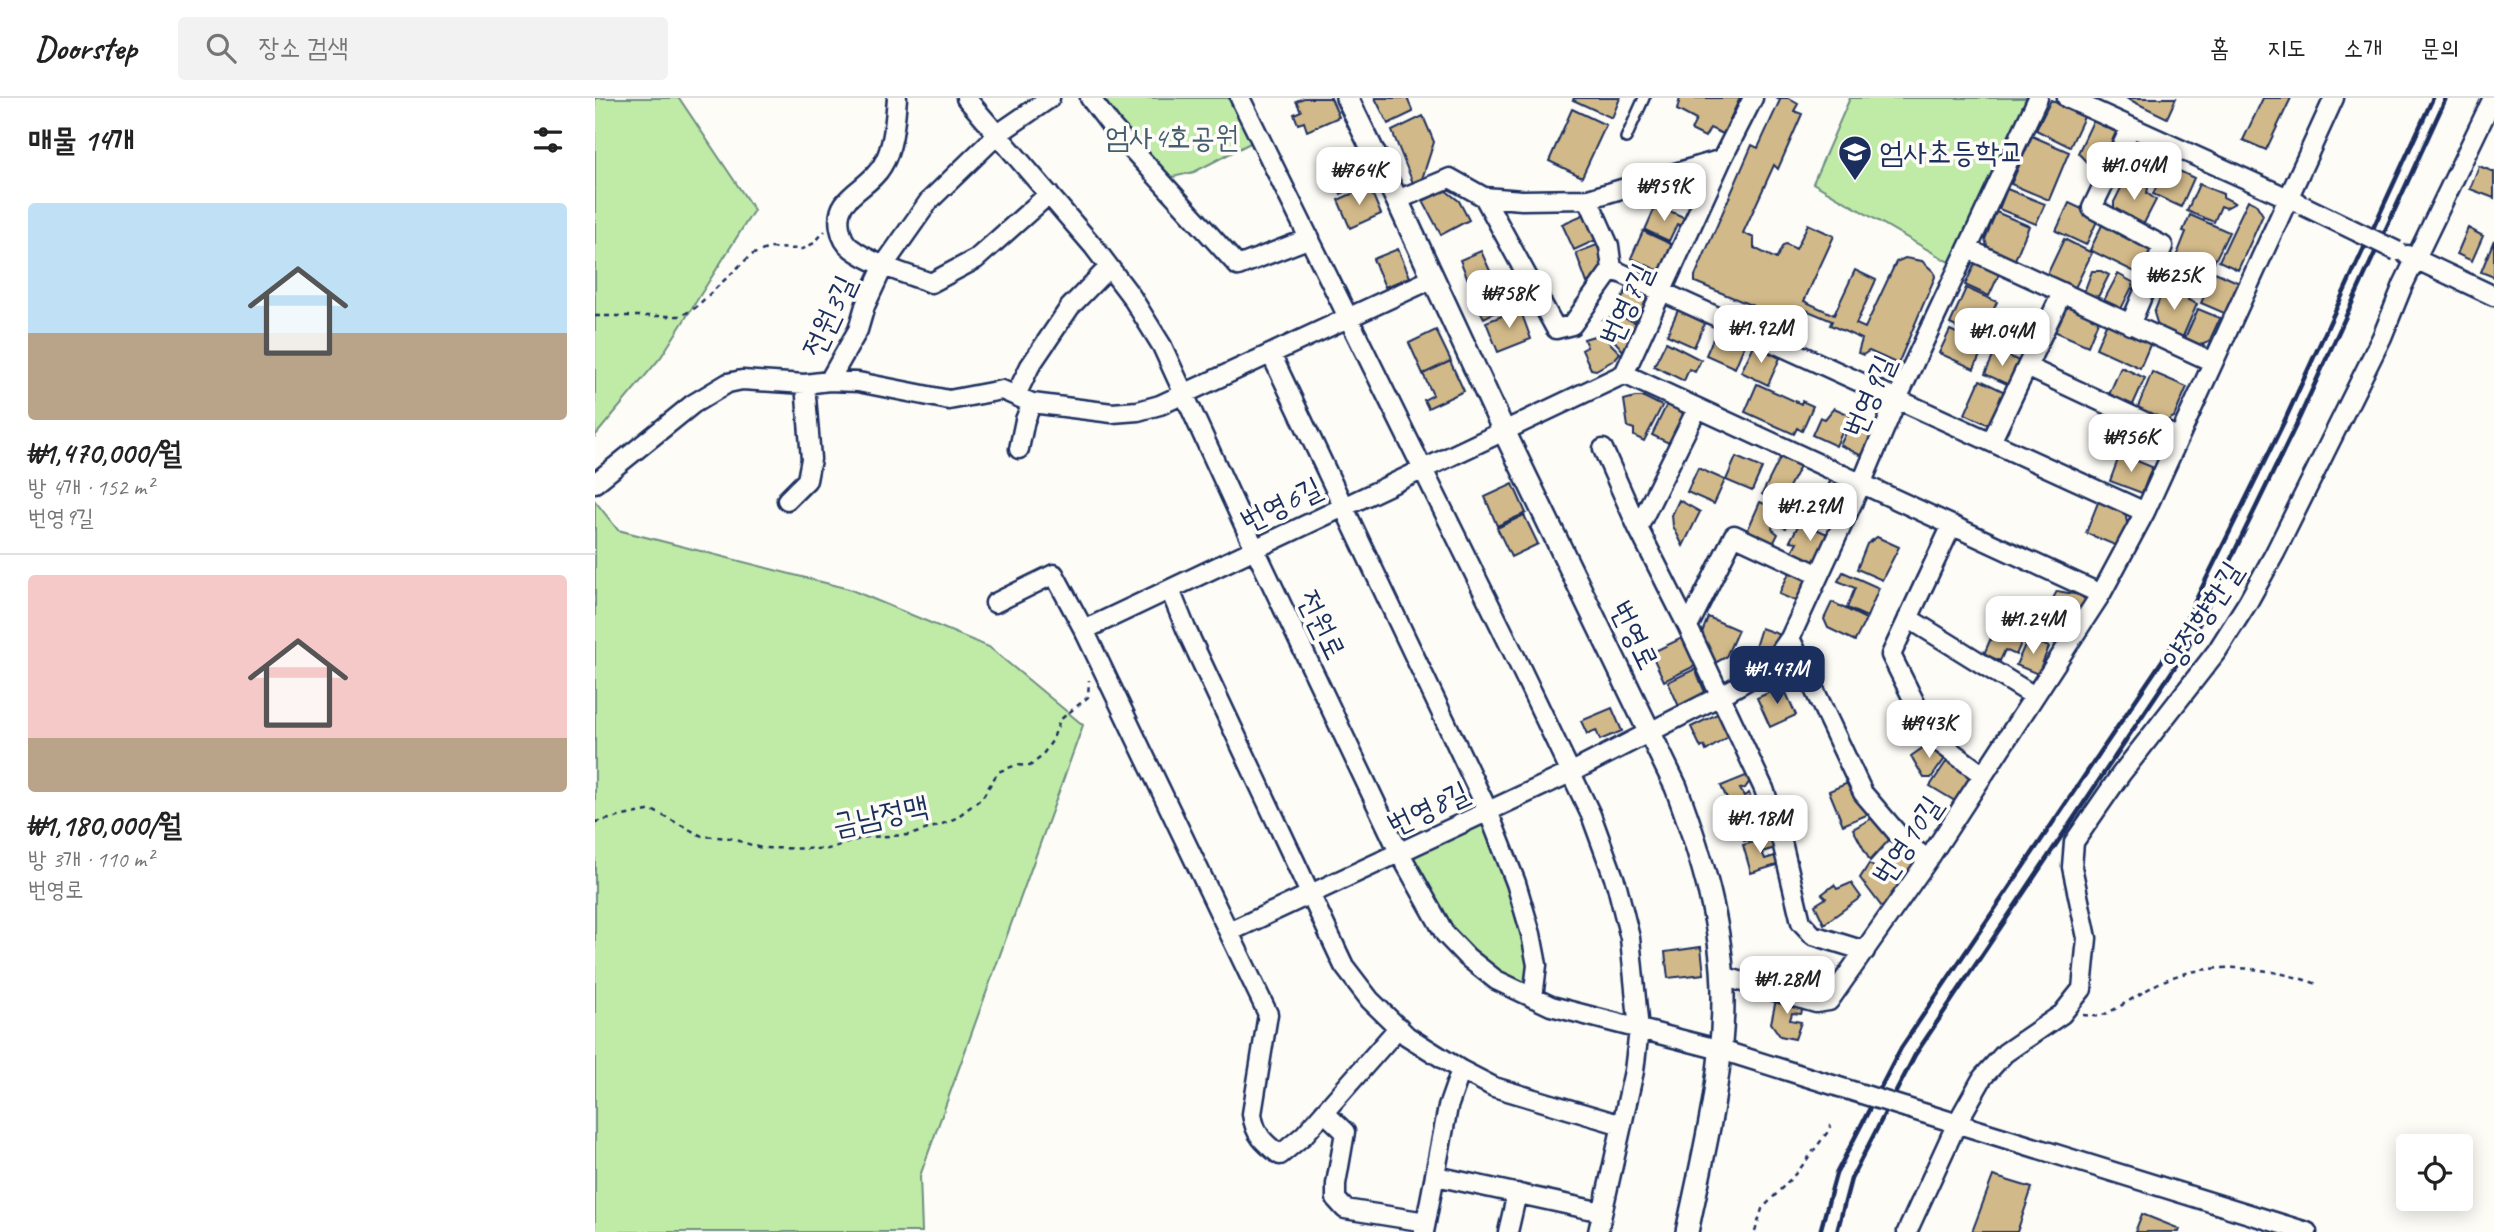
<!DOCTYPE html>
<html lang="ko">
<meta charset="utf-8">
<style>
:root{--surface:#fff;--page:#f2f2f2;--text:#222;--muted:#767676;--line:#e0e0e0;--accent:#1b2f5e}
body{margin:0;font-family:Caveat,"Poor Story",sans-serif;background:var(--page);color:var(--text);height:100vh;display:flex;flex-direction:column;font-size:26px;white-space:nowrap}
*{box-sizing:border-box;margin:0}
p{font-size:23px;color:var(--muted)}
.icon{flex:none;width:38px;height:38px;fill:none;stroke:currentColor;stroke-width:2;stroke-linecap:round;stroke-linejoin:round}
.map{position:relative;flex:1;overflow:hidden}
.details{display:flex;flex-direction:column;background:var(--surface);width:595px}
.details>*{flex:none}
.fabs{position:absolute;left:1801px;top:1036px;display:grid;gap:14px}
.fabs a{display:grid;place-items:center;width:77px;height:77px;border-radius:7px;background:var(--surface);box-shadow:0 4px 18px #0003;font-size:35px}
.price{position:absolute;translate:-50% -60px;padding:0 16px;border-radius:14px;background:#fff;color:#222;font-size:23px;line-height:46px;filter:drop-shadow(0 2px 4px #0008)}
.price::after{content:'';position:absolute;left:50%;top:42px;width:21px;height:16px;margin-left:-10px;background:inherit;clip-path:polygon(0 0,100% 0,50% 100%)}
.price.selected{background:var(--accent);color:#fff}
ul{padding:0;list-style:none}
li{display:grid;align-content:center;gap:14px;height:371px;padding:0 28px}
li+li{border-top:2px solid var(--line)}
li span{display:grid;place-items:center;height:217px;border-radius:7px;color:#555}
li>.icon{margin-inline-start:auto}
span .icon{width:126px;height:126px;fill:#fffc;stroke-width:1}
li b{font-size:30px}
h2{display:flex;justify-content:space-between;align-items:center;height:84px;padding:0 28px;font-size:30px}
header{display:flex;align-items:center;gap:42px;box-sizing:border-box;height:98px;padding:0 35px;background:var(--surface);border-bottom:2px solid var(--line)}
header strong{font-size:33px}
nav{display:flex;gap:38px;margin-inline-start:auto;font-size:24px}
.search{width:490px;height:63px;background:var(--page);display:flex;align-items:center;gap:18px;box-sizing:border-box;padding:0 24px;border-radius:7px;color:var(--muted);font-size:26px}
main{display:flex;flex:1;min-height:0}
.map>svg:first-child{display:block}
</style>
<header>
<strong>Doorstep</strong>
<div class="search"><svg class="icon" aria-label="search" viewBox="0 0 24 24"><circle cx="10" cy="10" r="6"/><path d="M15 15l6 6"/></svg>장소 검색</div>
<nav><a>홈</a><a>지도</a><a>소개</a><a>문의</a></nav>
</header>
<main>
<section class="details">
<h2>매물 14개<svg class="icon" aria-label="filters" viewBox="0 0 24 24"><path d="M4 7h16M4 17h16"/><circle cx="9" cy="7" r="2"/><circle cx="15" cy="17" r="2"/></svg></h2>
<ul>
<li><span style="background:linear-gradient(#bfe0f5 60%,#b9a48a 0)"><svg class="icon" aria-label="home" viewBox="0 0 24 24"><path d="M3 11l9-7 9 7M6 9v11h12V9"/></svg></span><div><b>₩1,470,000/월</b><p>방 4개 · 152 m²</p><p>번영9길</p></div></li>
<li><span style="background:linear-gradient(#f6c9c9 75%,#b9a48a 0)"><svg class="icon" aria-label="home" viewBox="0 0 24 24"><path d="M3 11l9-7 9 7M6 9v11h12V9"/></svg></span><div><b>₩1,180,000/월</b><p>방 3개 · 110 m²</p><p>번영로</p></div></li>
</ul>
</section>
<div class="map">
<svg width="1899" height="1134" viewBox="0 0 1899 1134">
<rect width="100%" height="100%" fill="#fdfcf7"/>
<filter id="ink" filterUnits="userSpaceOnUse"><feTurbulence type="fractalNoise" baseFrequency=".0143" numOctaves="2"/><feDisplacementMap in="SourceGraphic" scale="14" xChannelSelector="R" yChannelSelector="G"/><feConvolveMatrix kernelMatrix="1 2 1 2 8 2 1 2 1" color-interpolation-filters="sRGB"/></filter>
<g filter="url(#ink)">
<path fill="#c0eba7" stroke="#6e8d82" stroke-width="2" d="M0,0H84L159,112L66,259L0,338Z
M495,0H644L665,40L599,74L565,82Z
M1255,0H1434L1359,167L1218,85Z
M0,403L23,432L254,491L394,549L488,627L325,1078L327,1134H0Z
M893,713L921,785L938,900L872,859L804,754Z"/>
<path fill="#d2b989" stroke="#1b2f5e" stroke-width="2" d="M709,0H736L744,19L712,33L709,24L703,26L699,16L706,13L701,3Z
M780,0H812L818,14L793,26Z
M979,0H1025L1017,20L978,2Z
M1085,0H1145L1128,36L1115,30L1110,39L1096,32L1101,22L1082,12Z
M1181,0H1193L1203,6L1199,13L1207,16L1183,71L1179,67L1148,135L1159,140V150L1181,161L1188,147L1191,146L1201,151L1213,126L1239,138L1209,203L1239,217L1260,172L1281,182L1261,226L1270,230L1301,164L1310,160L1327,163L1339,174L1340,179L1303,266L1274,253L1268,257L1263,255L1267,241L1235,227L1237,223L1204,209L1197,224L1100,184V178L1157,47L1163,50L1185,2Z
M1531,0H1581L1572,20Z
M1668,0H1696L1671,52L1648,42Z
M1456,2L1489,19L1475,49L1441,32Z
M977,11L1011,27L987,79L954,63Z
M828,18L839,44L827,81L818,85L797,33Z
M1498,23L1521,34L1506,68L1498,71L1483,55Z
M1437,38L1474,54L1454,102L1416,86Z
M758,55L771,84L746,96L740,83L729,88L726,81L738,76L733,66Z
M1574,68L1599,80L1586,109L1558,96L1568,73Z
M1884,68L1899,74V100L1875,91Z
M1532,78L1553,90L1552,95L1561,102L1546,131L1519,113V104Z
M1604,86L1628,96V99L1640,105L1631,110L1626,108L1619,124L1592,113Z
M774,88L786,116L755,130L743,102Z
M1412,91L1450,106L1441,126L1404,111Z
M850,92L864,103L874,122L846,137L828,103Z
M1653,102L1661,106L1668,117L1643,172L1624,163Z
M1474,105L1504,119L1491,147L1461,133Z
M1061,107L1093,121L1089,129L1082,126L1074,143L1050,132Z
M1401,114L1434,128L1419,164L1394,154L1390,141Z
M992,115L1003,141L979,152L967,126Z
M1595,117L1634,134L1606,191L1599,196L1572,182L1591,134L1588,133Z
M1508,125L1563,152L1550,179L1495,152Z
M1873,130L1888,138L1877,163L1862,156Z
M1048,133L1080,148L1070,169L1062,172L1036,160Z
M1469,141L1497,155L1479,192L1451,179Z
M1899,142V179L1886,174Z
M1002,147L1010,169L992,185L981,155Z
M803,151L815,179L790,189L778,161Z
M886,153L896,175L874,184L865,162Z
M1382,161L1406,172L1394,198L1370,187Z
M1497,173H1506L1514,177L1504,197L1499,201L1488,197Z
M1620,174L1649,187L1636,218L1606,205Z
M1523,176L1539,185L1525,213L1508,204Z
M906,180L919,204L889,220L876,196Z
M1034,186L1051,194L1054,203L1045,224L1021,213Z
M1570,187L1595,197L1593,202L1602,206L1586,243L1574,238L1575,234L1563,228L1559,215Z
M1371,190L1402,204L1385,241L1355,226Z
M1472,209L1479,210L1504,221L1493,248L1459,233L1468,212Z
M925,211L936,241L903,254L891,224Z
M1603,211L1625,220L1614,244L1606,247L1590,240Z
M1083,212L1110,225L1099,249L1072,237Z
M1021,217L1042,225L1044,230L1029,254L1011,233L1014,225L1008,222Z
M1416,218L1440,228L1429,254L1405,243Z
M1512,224L1558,240L1545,270L1501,250Z
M1123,229L1139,236L1137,240L1150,246L1140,270L1111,257Z
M841,232L856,263L828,276L814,245Z
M1355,232L1389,248L1379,271L1344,255Z
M1006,236L1025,255L1019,262L1001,272L996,271L987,252L992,249L989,241Z
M1071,244L1106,262L1100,274L1094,271L1089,283L1059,268Z
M1159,247L1185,260L1173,287L1146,274Z
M1401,252L1424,263L1414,287L1390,276Z
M855,263L869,293L833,310L829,302L838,297L828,276Z
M1526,269L1550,280L1536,311L1512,301Z
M1557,274L1592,289L1579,319L1568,325L1541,314Z
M1385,282L1412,295L1396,328L1370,316Z
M1162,286L1206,306L1207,303L1218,308L1207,333L1202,330L1199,336L1150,314Z
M1040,299H1049L1067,308L1049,343L1039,338V331L1033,329L1029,302Z
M1072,306L1086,312L1091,324L1078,347L1057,337Z
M1239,310L1255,317L1241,348L1217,337L1225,319L1230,321Z
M1256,325L1283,336L1275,354L1265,357L1245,347Z
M1525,356L1557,369L1547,395L1515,383Z
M1186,358L1205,368L1185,406L1167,396Z
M1141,359L1167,370L1157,393L1131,382Z
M1103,370L1130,382L1119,406L1092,394Z
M1236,381L1252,397L1240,424L1221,416Z
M918,386L931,415L902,428L890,399Z
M1084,402L1105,414L1088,448L1078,428L1077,417Z
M1504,402L1530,415L1534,434L1527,450L1491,435Z
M1165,404L1200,419L1198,424L1193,422L1191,430L1178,426L1177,431L1183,436L1177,448L1150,438Z
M929,417L943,446L916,459L902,430Z
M1205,424L1237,438L1224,462L1215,465L1196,455L1202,444L1195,443Z
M1282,439L1304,449L1287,482L1262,471L1272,446Z
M1196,471L1211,476L1216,486L1207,506L1184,496Z
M1248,474L1284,490L1272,519L1252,510L1260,490L1243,483Z
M1462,493L1485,497L1493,504L1464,547L1438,537Z
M1237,504L1271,521L1260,543L1233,530L1229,521Z
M1406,517L1433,529L1421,557L1410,552L1405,563L1389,556Z
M1113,519L1143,532L1131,559L1120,565L1107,535Z
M1166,530L1189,538L1168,569L1155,565Z
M1091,538L1104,566L1069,583L1056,555Z
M1433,540L1454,549L1443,576L1421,567Z
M1100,571L1113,601L1086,613L1073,584Z
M1188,588L1201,617L1175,629L1162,600Z
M1017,610L1027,633L1005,642L1001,632L992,636L986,623Z
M1124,615L1136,637L1111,653L1109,648L1106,650L1096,629Z
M1336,644L1351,659L1336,680H1329L1316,658Z
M1355,658L1379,673L1365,706L1335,688Z
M1153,677L1155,683L1150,690L1145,691L1149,698L1154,695L1158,705L1138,714L1126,688Z
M1260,682L1274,716L1248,727L1234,693Z
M1163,707H1167L1169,719L1159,724L1158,727L1173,737L1149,743L1139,716Z
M1281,718L1294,742L1275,763L1258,731Z
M1177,739L1180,750L1167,754L1170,761L1183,757L1185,766L1156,775L1148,747Z
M1309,749L1321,757L1322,768L1310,784L1292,771Z
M1274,766L1307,787L1290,813L1265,780Z
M1256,785L1266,799L1229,826L1220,807L1231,800L1227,796L1239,787L1242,791Z
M1106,849L1109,876L1073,880L1070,854Z
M1182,897L1210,904L1206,916L1197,915L1195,922L1206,924L1200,941L1185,938L1176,925Z
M1398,1078L1437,1090L1422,1134H1377Z
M1547,1116L1585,1131L1584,1134H1540Z"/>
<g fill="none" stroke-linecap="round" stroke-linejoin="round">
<g stroke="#1b2f5e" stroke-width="14">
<path id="service" d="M1031,40L1049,0"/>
</g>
<g stroke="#1b2f5e" stroke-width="23">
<path id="minor" d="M302,0C300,22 299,49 287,68C278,84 258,93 249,106C240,119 245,142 256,150C277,166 311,176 336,185L381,161L454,96
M371,0L499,149L536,198L567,248L661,453L804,754L850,836L872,859L901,882L956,908L1126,952L1241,988
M495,0L517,29L643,168L715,140
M645,0L917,552L996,717L1022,788L1035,840L1044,932L1039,973L1003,1134
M1472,0L1702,104
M889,99L961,231L977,227L1017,171L1014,148L993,101
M802,102L855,80L889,99L927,102L993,101L1127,61
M1373,151L1618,264
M1812,157L1899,198
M1017,171L1550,414
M1535,227L1568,148L1497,110L1536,29
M676,256L893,713L921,785L936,836L942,867L938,900
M1432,269L1584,340
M1029,276L1506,496
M234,283L263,284L354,302L407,292L437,305L517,315L543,313L565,307L839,180
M421,297L435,268L475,209L514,169
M1396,344L1467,195
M424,351L430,322L437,305
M1008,351L1043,430L1093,529L1169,691L1187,744L1206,824L1218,837L1270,853
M0,385L98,306L133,285L147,282L210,286L234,283L263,232L270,208L289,167L334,103L403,36L455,0
M192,402L212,382L216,361L210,286
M1357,427L1296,557L1337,639L1388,677
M1043,430L1102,311
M575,492L591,531L749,868L775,902L812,938L866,972L899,989L1027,1027
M400,505L459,476L489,532L673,916L657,1016C660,1037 669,1045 685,1057L709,1037L804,929
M1313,520L1439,598
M1093,529L1139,437L1224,477
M489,532L1029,276L1127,61L1158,0
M1195,540L1268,695L1308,742L1333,762
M634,834L975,675L1125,598L1174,570L1195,540L1267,384L1302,301L1443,0
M1127,878L1221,905L1234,903L1333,762L1506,496L1550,414L1739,0
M1312,1010L1712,1134
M729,1014L750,1034L741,1086V1101L750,1111L831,1124
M841,1078L1007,1114
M829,1134L853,1009L866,972
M913,1134L922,1095
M1312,1134L1362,1025L1388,979L1410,955L1467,916L1487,891L1492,840L1477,769L1479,744L1526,676L1622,553L1653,504L1680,455L1787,239L1808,187L1898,0"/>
</g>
<g stroke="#1b2f5e" stroke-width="26">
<path id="tertiary" d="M752,0L802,102L909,333L1081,689C1106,756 1129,830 1128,902C1128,980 1108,1058 1092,1134"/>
</g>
<path stroke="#1b2f5e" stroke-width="2.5" stroke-dasharray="5 5" stroke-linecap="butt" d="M0,218H86L100,210L156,157L174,150L208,151L219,145L230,133
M0,724L57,712L107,738L135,740L166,750L233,751L271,739L315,737L345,727L361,720L387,700L403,674L421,667L435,668L446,659L457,643L465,622L493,599L494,582
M1488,917C1493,917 1499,919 1504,918C1516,916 1551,891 1566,884C1615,861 1676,869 1725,887
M1160,1134L1167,1111L1204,1072L1232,1035L1236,1027"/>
<use href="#service" stroke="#fdfcf7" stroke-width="9"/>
<use href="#minor" stroke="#fdfcf7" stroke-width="18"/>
<use href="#tertiary" stroke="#fdfcf7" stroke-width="21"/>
<path stroke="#1b2f5e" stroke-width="4.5" d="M1225,1134L1241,1076L1306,950L1581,542L1689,324L1838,0
M1242,1134L1256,1081L1320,957L1592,551L1701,327L1851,0"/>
<g stroke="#1b2f5e" stroke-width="23" stroke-linecap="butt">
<path id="minor-bridge" d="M1709,108L1802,153
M1241,988L1312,1010"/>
</g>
<use href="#minor-bridge" stroke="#fdfcf7" stroke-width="18"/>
</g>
</g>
<defs>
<g id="school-pin" transform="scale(1.75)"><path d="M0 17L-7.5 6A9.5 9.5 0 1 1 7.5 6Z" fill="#1b2f5e" stroke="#fdfcf7"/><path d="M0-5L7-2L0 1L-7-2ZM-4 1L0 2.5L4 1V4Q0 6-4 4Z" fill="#fff"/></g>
</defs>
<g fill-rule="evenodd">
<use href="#school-pin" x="1260" y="54"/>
</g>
<g text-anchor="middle" stroke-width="7" stroke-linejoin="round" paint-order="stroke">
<g font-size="30" fill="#445e70" stroke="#fdfcf7">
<text x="577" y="49">엄사4호공원</text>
</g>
<g font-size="30" fill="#1b2f5e" stroke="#fdfcf7" text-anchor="start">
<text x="1284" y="64">엄사초등학교</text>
</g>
<g font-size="30" fill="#1b2f5e" stroke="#fdfcf7">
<text transform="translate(1031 206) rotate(-65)" y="10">번영7길</text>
<text transform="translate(234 218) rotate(-65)" y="10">전원3길</text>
<text transform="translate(1274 298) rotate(-66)" y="10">번영9길</text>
<text transform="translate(686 406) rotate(-26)" y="10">번영6길</text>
<text transform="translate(1607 517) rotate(-57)" y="10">양정향한길</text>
<text transform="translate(727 527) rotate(64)" y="10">전원로</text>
<text transform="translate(1040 537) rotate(64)" y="10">번영로</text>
<text transform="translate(833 710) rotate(-25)" y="10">번영8길</text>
<text transform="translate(285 717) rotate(-12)" y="10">금남정맥</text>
<text transform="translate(1312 742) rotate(-56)" y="10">번영10길</text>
</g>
</g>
</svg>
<div class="fabs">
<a><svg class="icon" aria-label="locate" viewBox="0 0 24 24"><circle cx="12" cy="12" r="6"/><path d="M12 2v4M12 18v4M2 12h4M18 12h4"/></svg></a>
</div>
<b class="price" style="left:1539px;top:104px">₩1.04M</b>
<b class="price" style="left:764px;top:109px">₩764K</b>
<b class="price" style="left:1069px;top:125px">₩959K</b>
<b class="price" style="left:1579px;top:214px">₩625K</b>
<b class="price" style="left:914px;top:232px">₩758K</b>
<b class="price" style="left:1166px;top:267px">₩1.92M</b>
<b class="price" style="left:1407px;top:270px">₩1.04M</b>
<b class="price" style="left:1536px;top:376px">₩956K</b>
<b class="price" style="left:1215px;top:445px">₩1.29M</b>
<b class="price" style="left:1438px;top:558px">₩1.24M</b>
<b class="price selected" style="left:1182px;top:608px">₩1.47M</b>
<b class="price" style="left:1334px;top:662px">₩943K</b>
<b class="price" style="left:1165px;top:757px">₩1.18M</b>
<b class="price" style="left:1192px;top:918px">₩1.28M</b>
</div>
</main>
